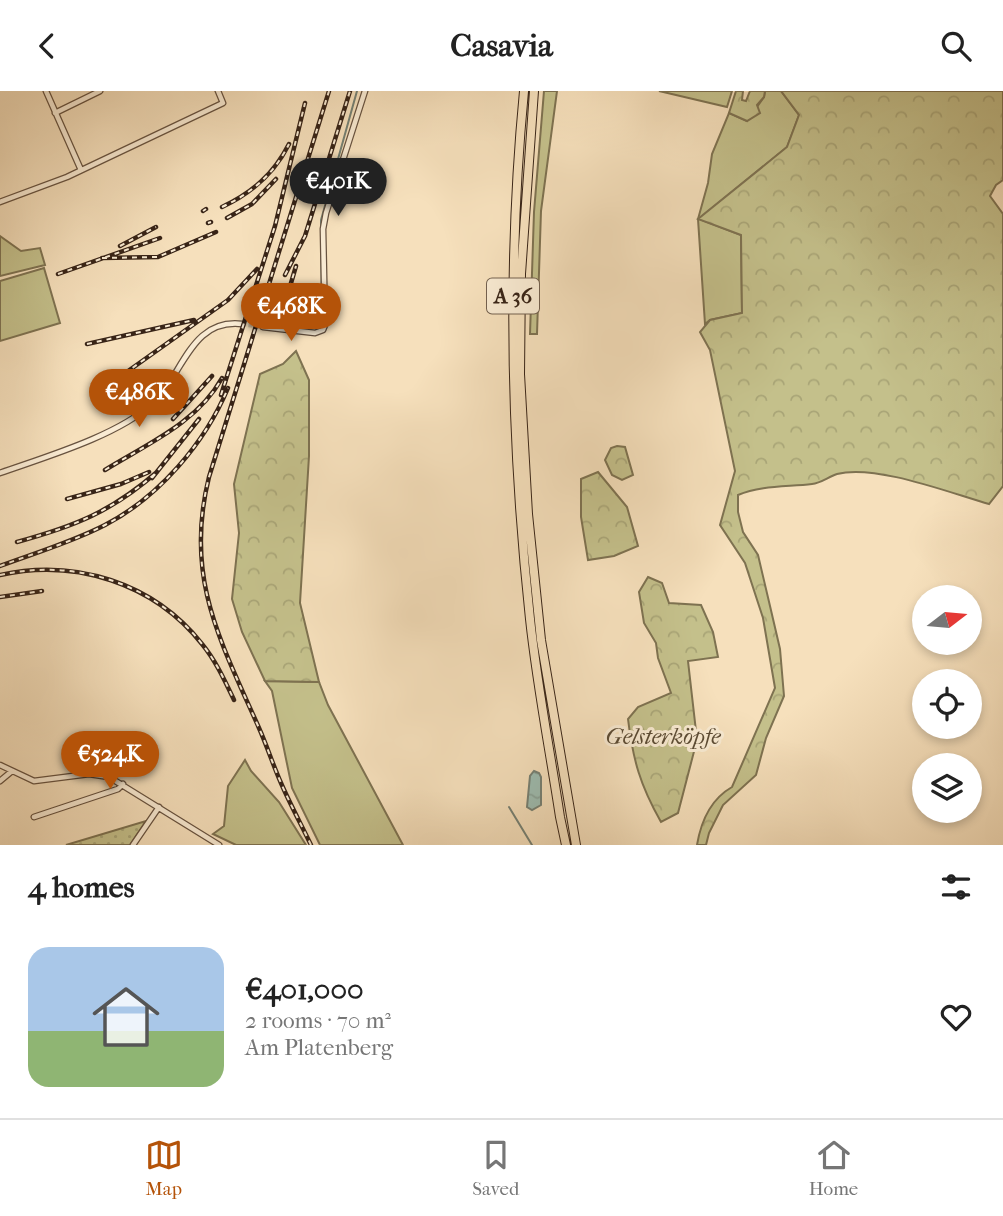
<!DOCTYPE html>
<meta charset="utf-8">
<style>
:root{--surface:#fff;--page:#f2f2f2;--text:#222;--muted:#767676;--line:#e0e0e0;--accent:#b45309}
body{margin:0;font-family:"IM FELL French Canon",serif;background:var(--page);color:var(--text);height:100vh;display:flex;flex-direction:column;font-size:26px;white-space:nowrap}
*{box-sizing:border-box;margin:0}
p{font-size:23px;color:var(--muted)}
.icon{flex:none;width:38px;height:38px;fill:none;stroke:currentColor;stroke-width:2;stroke-linecap:round;stroke-linejoin:round}
.map{position:relative;height:754px;overflow:hidden}
.details{display:flex;flex-direction:column;background:var(--surface);flex:1}
.details>*{flex:none}
.needle{width:46px;rotate:74deg}
.controls{position:absolute;left:912px;top:494px;display:grid;gap:14px}
.controls a{display:grid;place-items:center;width:70px;height:70px;border-radius:50%;background:var(--surface);box-shadow:0 4px 10px #0003;font-size:35px}
.price{position:absolute;translate:-50% -60px;padding:0 16px;border-radius:24px;background:var(--accent);color:#fff;font-size:23px;line-height:46px;filter:drop-shadow(0 2px 4px #0008)}
.price::after{content:'';position:absolute;left:50%;top:42px;width:21px;height:16px;margin-left:-10px;background:inherit;clip-path:polygon(0 0,100% 0,50% 100%)}
.price.on{background:#222;color:#fff}
ul{padding:0;list-style:none}
li{display:flex;align-items:center;gap:21px;height:175px;padding:0 28px}
li+li{border-top:2px solid var(--line)}
li span{display:grid;place-items:center;flex:none;width:196px;height:140px;border-radius:21px;color:#555}
li>.icon{margin-inline-start:auto}
span .icon{width:84px;height:84px;fill:#fffc;stroke-width:1}
li b{font-size:30px}
h2{display:flex;justify-content:space-between;align-items:center;height:84px;padding:0 28px;font-size:30px}
header{display:flex;justify-content:space-between;align-items:center;height:91px;padding:0 28px;background:var(--surface);font-size:32px;font-weight:700}
.tab-bar{display:flex;justify-content:space-around;align-items:center;height:98px;border-top:2px solid var(--line);background:var(--surface);font-size:19px;color:var(--muted)}
.tab-bar a{display:grid;justify-items:center;gap:4px}
.tab-bar .on{color:var(--accent)}
.map>svg:first-child{display:block}
</style>
<header><svg class="icon" aria-label="back" viewBox="0 0 24 24"><path d="M15 5l-7 7 7 7"/></svg>Casavia<svg class="icon" aria-label="search" viewBox="0 0 24 24"><circle cx="10" cy="10" r="6"/><path d="M15 15l6 6"/></svg></header>
<div class="map">
<svg width="1003" height="754" viewBox="0 0 1003 754">
<defs>
<pattern id="forest-crowns" width="20" height="18" patternUnits="userSpaceOnUse" patternTransform="scale(1.75)"><rect width="20" height="18" fill="#c4c08b"/><path d="M2 6a3 3 0 1 1 6 0M12 15a3 3 0 1 1 6 0" fill="none" stroke="#a9a577"/></pattern>
<pattern id="park-dots" width="8" height="8" patternUnits="userSpaceOnUse" patternTransform="scale(1.75)"><rect width="8" height="8" fill="#c4c08b"/><path d="M2 2h.1M6 6h.1" fill="none" stroke="#a9a577" stroke-width="1.8" stroke-linecap="round"/></pattern>
<pattern id="water-ripples" width="26" height="14" patternUnits="userSpaceOnUse" patternTransform="scale(1.75)"><rect width="26" height="14" fill="#9dbdb2"/><path d="M2 4q2-2 4 0t4 0M15 11q2-2 4 0t4 0" fill="none" stroke="#88a298"/></pattern>
</defs>
<rect width="100%" height="100%" fill="#f6e0bc"/>
<filter id="stains"><feTurbulence type="fractalNoise" baseFrequency=".00286" numOctaves="4"/><feColorMatrix values="0 0 0 0 .2 0 0 0 0 .09 0 0 0 0 .02 0 0 0 .5 -.17"/></filter>
<radialGradient id="worn" r=".72"><stop offset=".6" stop-color="#630" stop-opacity="0"/><stop offset="1" stop-color="#630" stop-opacity=".3"/></radialGradient>
<path fill="#c4c08b" stroke="#7e7251" stroke-width="2" d="M544,0H557L541,120L537,243H530L534,121Z
M659,0H732L727,16Z
M765,0H781L799,24L787,56L699,128L741,144L742,222L710,229L705,233L698,128L708,92L712,63L729,22L747,30L764,6Z
M0,145L21,160L40,157L45,174L0,185Z
M44,177L60,232L0,250V190Z
M265,590L319,591L328,614L403,754H320L292,697L272,600Z
M245,669L251,680L279,711L306,754H236L213,743L224,735L228,695Z"/>
<path fill="url(#forest-crowns)" stroke="#7e7251" stroke-width="2" d="M736,0H743L742,9L746,10L750,0H765L764,6L757,14L760,22L747,30L729,22Z
M781,0H1003V89L996,94L990,105L1003,123V395L989,413C950,402 876,373 837,383C828,386 821,392 812,393C788,396 761,394 738,404V421L743,441L758,464L770,515L780,558L784,605L766,647L756,684L723,714L709,742L706,754H697C701,730 711,708 732,696L775,597L763,527L745,472L720,434L735,380L710,259L700,241L710,229L742,222L741,144L698,128L787,56L799,24Z
M296,260L309,289V365L300,512L319,591L265,590L242,541L232,508L239,442L234,393L260,283L283,273Z
M617,355L625,356L633,384L622,389L612,384L605,369L611,357Z
M598,381L627,416L638,455L614,465L588,469L581,426V388Z
M648,486L662,492L669,512L701,514L713,541L718,566L688,570L697,649L678,722L661,731C640,694 633,669 628,628L638,616L671,602L658,567L656,552L644,532L639,501Z"/>
<path fill="url(#park-dots)" stroke="#7e7251" stroke-width="2" d="M146,730L130,754H66Z"/>
<path fill="url(#water-ripples)" stroke="#758074" stroke-width="2" d="M534,680L539,682L541,686V714L532,719L527,716L530,685Z"/>
<g fill="none" stroke-linecap="round" stroke-linejoin="round">
<path stroke="#758074" stroke-width="2" d="M322,225L321,129L357,0
M509,716L532,754"/>
<path stroke="#d0ba9b" stroke-width="4.5" stroke-dasharray="4.5 2" stroke-linecap="butt" d="M242,233L263,236"/>
<g stroke="#685340" stroke-width="7">
<path id="minor" d="M46,0L81,79
M55,22L100,0
M0,111L67,86L223,12L218,0
M263,236L315,242L323,239L325,234L323,138L326,122L365,0
M0,382C45,366 117,345 152,313C183,285 190,227 242,233
M0,674L34,690L89,683L109,686L219,754
M0,690L12,680
M34,726L118,698L123,693
M133,754L159,716"/>
</g>
<g stroke="#382417" stroke-width="10">
<path id="motorway" d="M524,0C507,176 511,352 530,528C537,594 550,660 560,726L566,754
M534,0L521,183L520,283L528,423L541,549L576,754"/>
</g>
<use href="#minor" stroke="#f9ebd3" stroke-width="4.5"/>
<use href="#motorway" stroke="#f6e0bc" stroke-width="8"/>
<g stroke="#382417" stroke-width="4.5">
<path id="rail" d="M222,116C252,102 274,83 289,53
M203,120L206,118
M227,127L252,113L276,88
M208,132L211,131
M120,155L156,136
M102,167L158,166L216,141
M58,183L160,147
M285,184L305,145L350,0
M284,216L296,175
M87,253L194,229
M100,300L228,209L257,178
M221,304L275,135L305,12
M173,328L212,285
M105,379C147,353 197,332 222,287
M152,387L199,328
M67,408L121,393L149,381
M17,451C75,435 111,421 157,381
M0,475C35,462 72,451 105,434C159,406 205,352 228,297
M0,484C75,467 154,492 202,553C216,570 225,590 234,609
M0,506L42,500
M311,754C301,733 290,713 281,692C273,674 267,655 259,637C220,549 184,486 209,386L329,0"/>
</g>
<use href="#rail" stroke="#f9ebd3" stroke-width="2" stroke-dasharray="5" stroke-linecap="butt"/>
</g>
<g text-anchor="middle" stroke-width="6" stroke-linejoin="round" paint-order="stroke">
<rect fill="#f9ebd3" stroke="#72604f" stroke-width="2" x="487" y="187.5" width="52" height="35" rx="5"/>
<g font-size="21" font-weight="bold" fill="#382417">
<text x="513" y="212">A 36</text>
</g>
<g font-size="23" font-style="italic" fill="#5b4b34" stroke="#f9ebd3">
<text x="663" y="653">Gelsterköpfe</text>
</g>
</g>
<rect width="100%" height="100%" filter="url(#stains)"/>
<rect width="100%" height="100%" fill="url(#worn)"/>
</svg>
<div class="controls">
<a><svg class="needle" viewBox="-14 -14 28 28"><path d="M0-13l5 13h-10z" fill="#e53935"/><path d="M0 13l5-13h-10z" fill="#767676"/></svg></a>
<a><svg class="icon" aria-label="locate" viewBox="0 0 24 24"><circle cx="12" cy="12" r="6"/><path d="M12 2v4M12 18v4M2 12h4M18 12h4"/></svg></a>
<a><svg class="icon" aria-label="layers" viewBox="0 0 24 24"><path d="M12 4l9 5-9 5-9-5zM3 14l9 5 9-5"/></svg></a>
</div>
<b class="price on" style="left:338px;top:127px">€401K</b>
<b class="price" style="left:291px;top:252px">€468K</b>
<b class="price" style="left:139px;top:338px">€486K</b>
<b class="price" style="left:110px;top:700px">€524K</b>
</div>
<section class="details">
<h2>4 homes<svg class="icon" aria-label="filters" viewBox="0 0 24 24"><path d="M4 7h16M4 17h16"/><circle cx="9" cy="7" r="2"/><circle cx="15" cy="17" r="2"/></svg></h2>
<ul>
<li><span style="background:linear-gradient(#a9c7e8 60%,#8fb573 0)"><svg class="icon" aria-label="home" viewBox="0 0 24 24"><path d="M3 11l9-7 9 7M6 9v11h12V9"/></svg></span><div><b>€401,000</b><p>2 rooms · 70 m²</p><p>Am Platenberg</p></div><svg class="icon" aria-label="heart" viewBox="0 0 24 24"><path d="M12 20l-8-8c-3-5 5-10 8-4 3-6 11-1 8 4z"/></svg></li>
</ul>
</section>
<nav class="tab-bar">
<a class="on"><svg class="icon" aria-label="map" viewBox="0 0 24 24"><path d="M3 6l6-2 6 2 6-2v14l-6 2-6-2-6 2zM9 4v14M15 6v14"/></svg>Map</a>
<a><svg class="icon" aria-label="saved" viewBox="0 0 24 24"><path d="M7 4h10v16l-5-4-5 4z"/></svg>Saved</a>
<a><svg class="icon" aria-label="home" viewBox="0 0 24 24"><path d="M3 11l9-7 9 7M6 9v11h12V9"/></svg>Home</a>
</nav>
